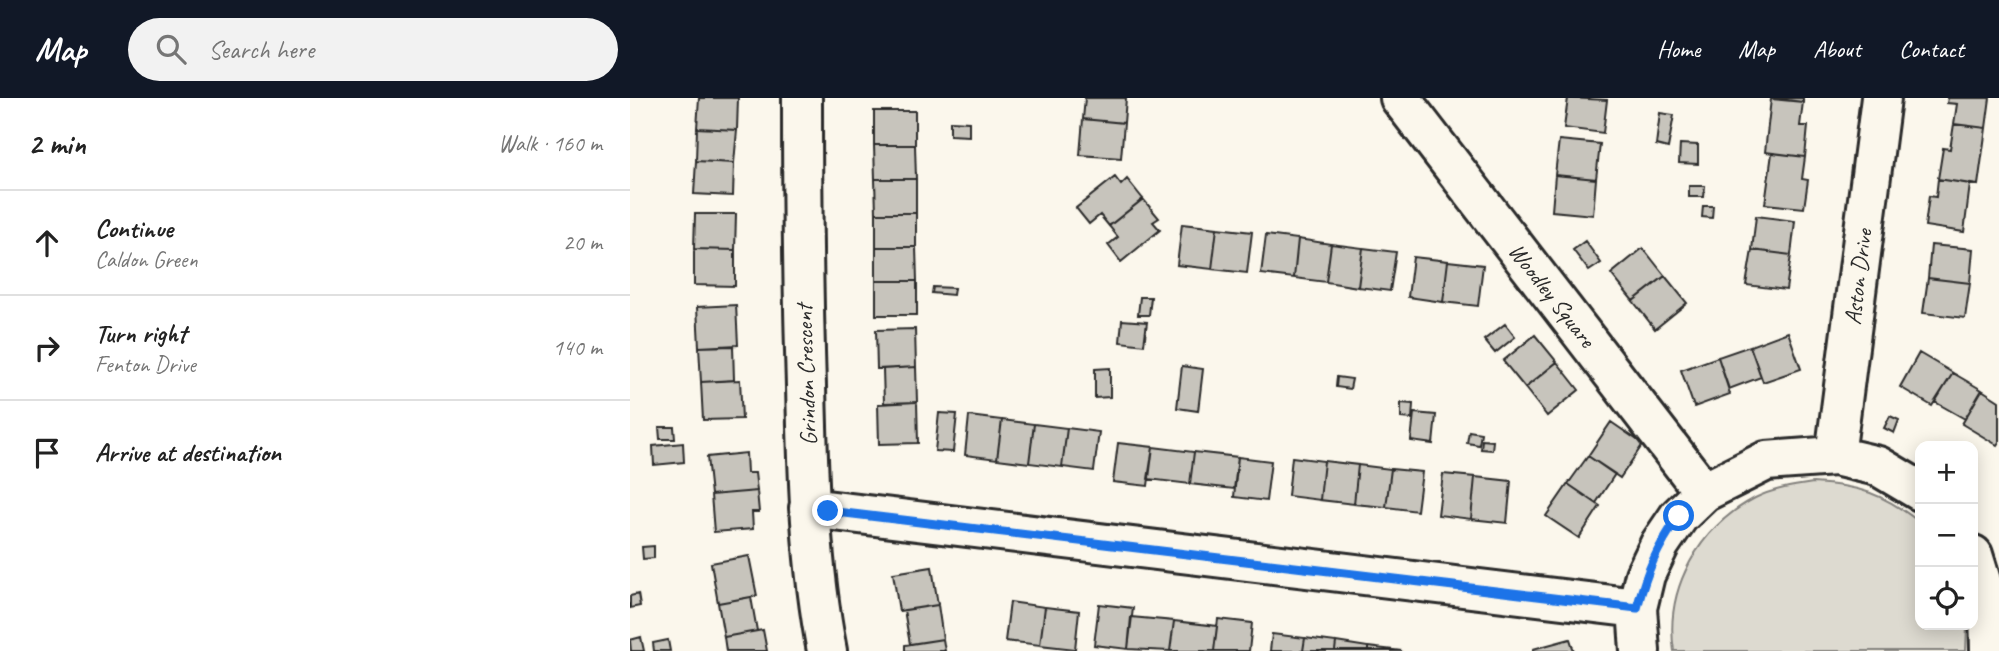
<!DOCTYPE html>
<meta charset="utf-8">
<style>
:root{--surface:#fff;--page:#f2f2f2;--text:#222;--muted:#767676;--line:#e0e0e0;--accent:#111827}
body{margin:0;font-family:Caveat,sans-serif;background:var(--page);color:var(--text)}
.controls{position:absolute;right:21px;bottom:21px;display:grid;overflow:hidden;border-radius:14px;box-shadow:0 4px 18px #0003}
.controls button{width:63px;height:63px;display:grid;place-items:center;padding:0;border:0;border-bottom:2px solid var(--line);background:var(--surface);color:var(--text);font:35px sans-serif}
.stop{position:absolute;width:21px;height:21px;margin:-16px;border:5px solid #1a73e8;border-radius:50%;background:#fff}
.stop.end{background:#1a73e8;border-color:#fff;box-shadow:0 2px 7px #0008}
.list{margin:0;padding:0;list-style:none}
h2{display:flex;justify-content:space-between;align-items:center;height:91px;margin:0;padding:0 28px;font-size:30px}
h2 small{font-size:23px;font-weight:400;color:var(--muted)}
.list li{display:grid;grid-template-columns:46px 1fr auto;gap:21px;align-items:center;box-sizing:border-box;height:105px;padding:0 28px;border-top:2px solid var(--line)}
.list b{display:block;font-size:26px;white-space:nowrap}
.list p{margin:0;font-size:23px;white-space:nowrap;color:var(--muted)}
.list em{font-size:23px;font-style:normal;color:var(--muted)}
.icon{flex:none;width:38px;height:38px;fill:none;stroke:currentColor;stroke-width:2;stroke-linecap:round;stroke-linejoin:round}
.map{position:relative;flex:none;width:1369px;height:553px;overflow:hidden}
header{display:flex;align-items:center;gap:42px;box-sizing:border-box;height:98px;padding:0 35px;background:var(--accent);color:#fff}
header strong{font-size:33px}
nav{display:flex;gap:38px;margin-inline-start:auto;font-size:24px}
.search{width:490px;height:63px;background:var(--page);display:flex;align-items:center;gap:18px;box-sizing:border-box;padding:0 24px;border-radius:38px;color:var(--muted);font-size:26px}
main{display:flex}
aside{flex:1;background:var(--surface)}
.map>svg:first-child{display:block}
.green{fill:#dddad0;stroke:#84827e;stroke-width:2}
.building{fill:#c7c4bc;stroke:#2b2b2b;stroke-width:2}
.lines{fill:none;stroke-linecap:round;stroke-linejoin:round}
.street-casing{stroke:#2b2b2b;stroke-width:44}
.street{stroke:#fbf7ec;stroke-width:38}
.route{stroke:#1a73e8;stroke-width:9}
.labels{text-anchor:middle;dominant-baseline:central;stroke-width:5;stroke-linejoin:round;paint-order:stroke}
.street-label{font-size:24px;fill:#2b2b2b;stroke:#fbf7ec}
</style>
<header>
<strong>Map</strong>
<div class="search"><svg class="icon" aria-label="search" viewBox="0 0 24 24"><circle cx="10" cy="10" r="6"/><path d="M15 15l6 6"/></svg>Search here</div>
<nav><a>Home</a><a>Map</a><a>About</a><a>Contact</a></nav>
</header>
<main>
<aside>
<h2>2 min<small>Walk · 160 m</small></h2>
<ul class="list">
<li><svg class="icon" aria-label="ahead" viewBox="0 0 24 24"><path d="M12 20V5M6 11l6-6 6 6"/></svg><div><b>Continue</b><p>Caldon Green</p></div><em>20 m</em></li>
<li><svg class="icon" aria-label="right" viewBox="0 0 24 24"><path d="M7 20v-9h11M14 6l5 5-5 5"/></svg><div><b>Turn right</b><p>Fenton Drive</p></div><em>140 m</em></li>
<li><svg class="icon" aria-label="arrive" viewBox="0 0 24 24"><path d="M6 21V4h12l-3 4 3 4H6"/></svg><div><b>Arrive at destination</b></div></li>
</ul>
</aside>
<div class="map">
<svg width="1369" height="553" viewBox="0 0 1369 553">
<rect width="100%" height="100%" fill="#fbf7ec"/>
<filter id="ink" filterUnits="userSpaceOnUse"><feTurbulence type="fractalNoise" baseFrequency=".0143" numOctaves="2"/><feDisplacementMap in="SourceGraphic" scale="14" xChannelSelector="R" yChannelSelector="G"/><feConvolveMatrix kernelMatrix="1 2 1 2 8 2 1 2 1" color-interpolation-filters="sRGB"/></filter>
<g filter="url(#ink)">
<!-- green -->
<path class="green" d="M1183 385C1228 387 1254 396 1289 424L1290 527H1337L1336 553H1044C1034 490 1070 429 1125 400 1143 391 1163 388 1183 385Z"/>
<!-- building -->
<path class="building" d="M69 0H108L107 32 67 30Z
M455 0H496L494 25 453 21Z
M938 0 977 2 973 35 934 30Z
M1141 0H1173V4Z
M1318 0H1360L1356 30 1324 26 1327 6 1317 5Z
M1141 1 1173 4 1170 28H1178L1175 59 1135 54Z
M244 13H285V47H244Z
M1030 15 1044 17 1038 50 1026 47Z
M453 21 494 25 491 60 450 57Z
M320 23 339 24V38L320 37Z
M1324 26 1356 30 1348 87 1308 81 1313 50 1320 51Z
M67 30 107 32 104 65 66 63Z
M929 42 970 46 966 81 925 77Z
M1050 46 1068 47V66L1049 65Z
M244 47H285L286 81H245Z
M1142 55 1175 59 1172 81 1178 82 1174 110 1135 106Z
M66 63 104 65 103 98 64 96Z
M925 77 966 81 963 117 922 113Z
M485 79 491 87 497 81 513 101 479 128 470 117 459 126 446 110Z
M245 81H286V115H246Z
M1308 81 1340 86 1334 134 1295 128 1299 98 1306 99Z
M1059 88H1075L1074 99H1059Z
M513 101 529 120 523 124 530 132 491 164 478 147 488 139 479 128Z
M1073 108H1083L1082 120 1072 119Z
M246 115H286V149H246Z
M65 116H106L105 152 64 151Z
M1126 118 1165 123 1161 157 1122 152Z
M552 126 587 130 582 171 547 167Z
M587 130 622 134 617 175 582 171Z
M636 137 668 141 664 180 631 176Z
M668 141 701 146 696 184 664 180Z
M955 143 971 165 959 173 943 152Z
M701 146 733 150 728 189 696 184Z
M1301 147 1343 151 1340 185 1298 180Z
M246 149H286L287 183H246Z
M733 150 766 154 760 193 728 189Z
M1013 150 1035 178 1003 203 981 176Z
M64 151 105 152V188L64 187Z
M1122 152 1161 157 1156 192 1116 187Z
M783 159 818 163 813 204 778 199Z
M818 163 853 167 848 208 813 204Z
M1035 178 1057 205 1025 231 1003 203Z
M1298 180 1340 185 1335 220 1293 215Z
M246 183H287V217H246Z
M303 189 324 190 323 197 302 195Z
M510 199H521L519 217H508Z
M106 207 108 247 69 249 67 209Z
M492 222 517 224 514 247 490 244Z
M875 226 885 239 865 255 854 242Z
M285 231 286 269 247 271 246 232Z
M1158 234 1171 271 1133 284 1120 248Z
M905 237 927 264 895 290 873 263Z
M103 248 104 282 71 284 69 249Z
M1120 248 1131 279 1099 291 1088 259Z
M1289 255 1323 275 1302 308 1270 289Z
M1088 259 1100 296 1064 309 1051 272Z
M927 264 949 292 917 318 895 290Z
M552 268 573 271 568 313 547 310Z
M286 269 287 304 254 305 253 271Z
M480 270V299L465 300V271Z
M1323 275 1352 292 1335 321 1305 304Z
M707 279 722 281 720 291 706 289Z
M110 282 112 321 73 322 71 284Z
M1352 292 1369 303V344L1367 347 1332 326Z
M287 304 288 345 249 346 248 306Z
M771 305 783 306 782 321 771 320Z
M309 315 327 316 323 354 305 353Z
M784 315 806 317 803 346 781 343Z
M339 318 372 322 367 361 335 357Z
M1260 318 1269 322 1264 335 1254 330Z
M372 322 404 326 399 365 367 361Z
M981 324 1013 346 990 380 958 358Z
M404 326 437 330 432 369 399 365Z
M29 329H44L45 341H30Z
M437 330 469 334 464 373 432 369Z
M839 333 851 335 849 347 837 345Z
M852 342 863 343 862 352 851 351Z
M53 345 54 364 24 367 23 348Z
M488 345 523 349 518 388 483 384Z
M523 349 564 354 560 386 518 381Z
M564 354 608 359 604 391 560 386Z
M116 355 117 375H125L127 393 81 397 77 359Z
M958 358 985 376 966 405 938 386Z
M608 359 641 363 636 403 604 399Z
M662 359 694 363 690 402 658 398Z
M694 363 728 367 724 406 690 402Z
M728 367 761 371 756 409 724 406Z
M761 371 792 374 787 413 756 409Z
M813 376 845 379 841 421 808 417Z
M845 379 881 383 877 425 841 421Z
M938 386 970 408 949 440 916 418Z
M127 393 129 414H122L123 431 84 434 81 397Z
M24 448V460L13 461 12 449Z
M119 458 127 498 88 505 81 465Z
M302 469 308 507 269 513 263 475Z
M8 496 10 508 0 510V498Z
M121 499 127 533 94 539 88 505Z
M380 504 415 509 410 547 375 543Z
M469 506 503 510 498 551 464 547Z
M308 507 313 541 280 546 274 512Z
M415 509 449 513 445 551 410 547Z
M501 519 544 523 540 553 498 551Z
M588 521 622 525 619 553H584Z
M544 523 587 528 584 553H540Z
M133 532 137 553H96L94 539Z
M642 536 675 540 673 553H640Z
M11 539 14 553H1L0 542Z
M675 540 706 544 705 553H673Z
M313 541 315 553H275V547Z
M940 541 944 553H903V551Z
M38 542 40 553H24L23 545Z
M706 544 738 549V553H705Z
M738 549 772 553H738Z"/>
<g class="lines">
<defs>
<path id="street" d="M172 0C172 96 173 192 176 288 178 377 180 465 197 553
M770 0 1074 394
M1205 358 1251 0
M179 410 1007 510
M1343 457 1359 509 1360 553
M1010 553 1007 510 1015 477 1030 446 1049 418 1074 394 1136 363 1205 358 1248 368 1290 393"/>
</defs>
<!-- street casing -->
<use href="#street" class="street-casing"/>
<!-- street -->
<use href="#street" class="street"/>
</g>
</g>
<g class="lines" filter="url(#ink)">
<!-- route -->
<path class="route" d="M198 413 1007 510C1017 472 1027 450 1049 418"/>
</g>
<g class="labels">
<!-- street labels -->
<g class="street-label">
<text transform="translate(1228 179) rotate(-83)">Aston Drive</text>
<text transform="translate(922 197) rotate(52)">Woodley Square</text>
<text transform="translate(176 277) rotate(-92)">Grindon Crescent</text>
</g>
</g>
</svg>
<div class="controls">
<button>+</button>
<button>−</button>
<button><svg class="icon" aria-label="locate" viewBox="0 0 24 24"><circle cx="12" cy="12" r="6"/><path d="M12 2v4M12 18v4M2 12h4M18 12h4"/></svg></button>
</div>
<div class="stop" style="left:1049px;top:418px"></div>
<div class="stop end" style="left:198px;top:413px"></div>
</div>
</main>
